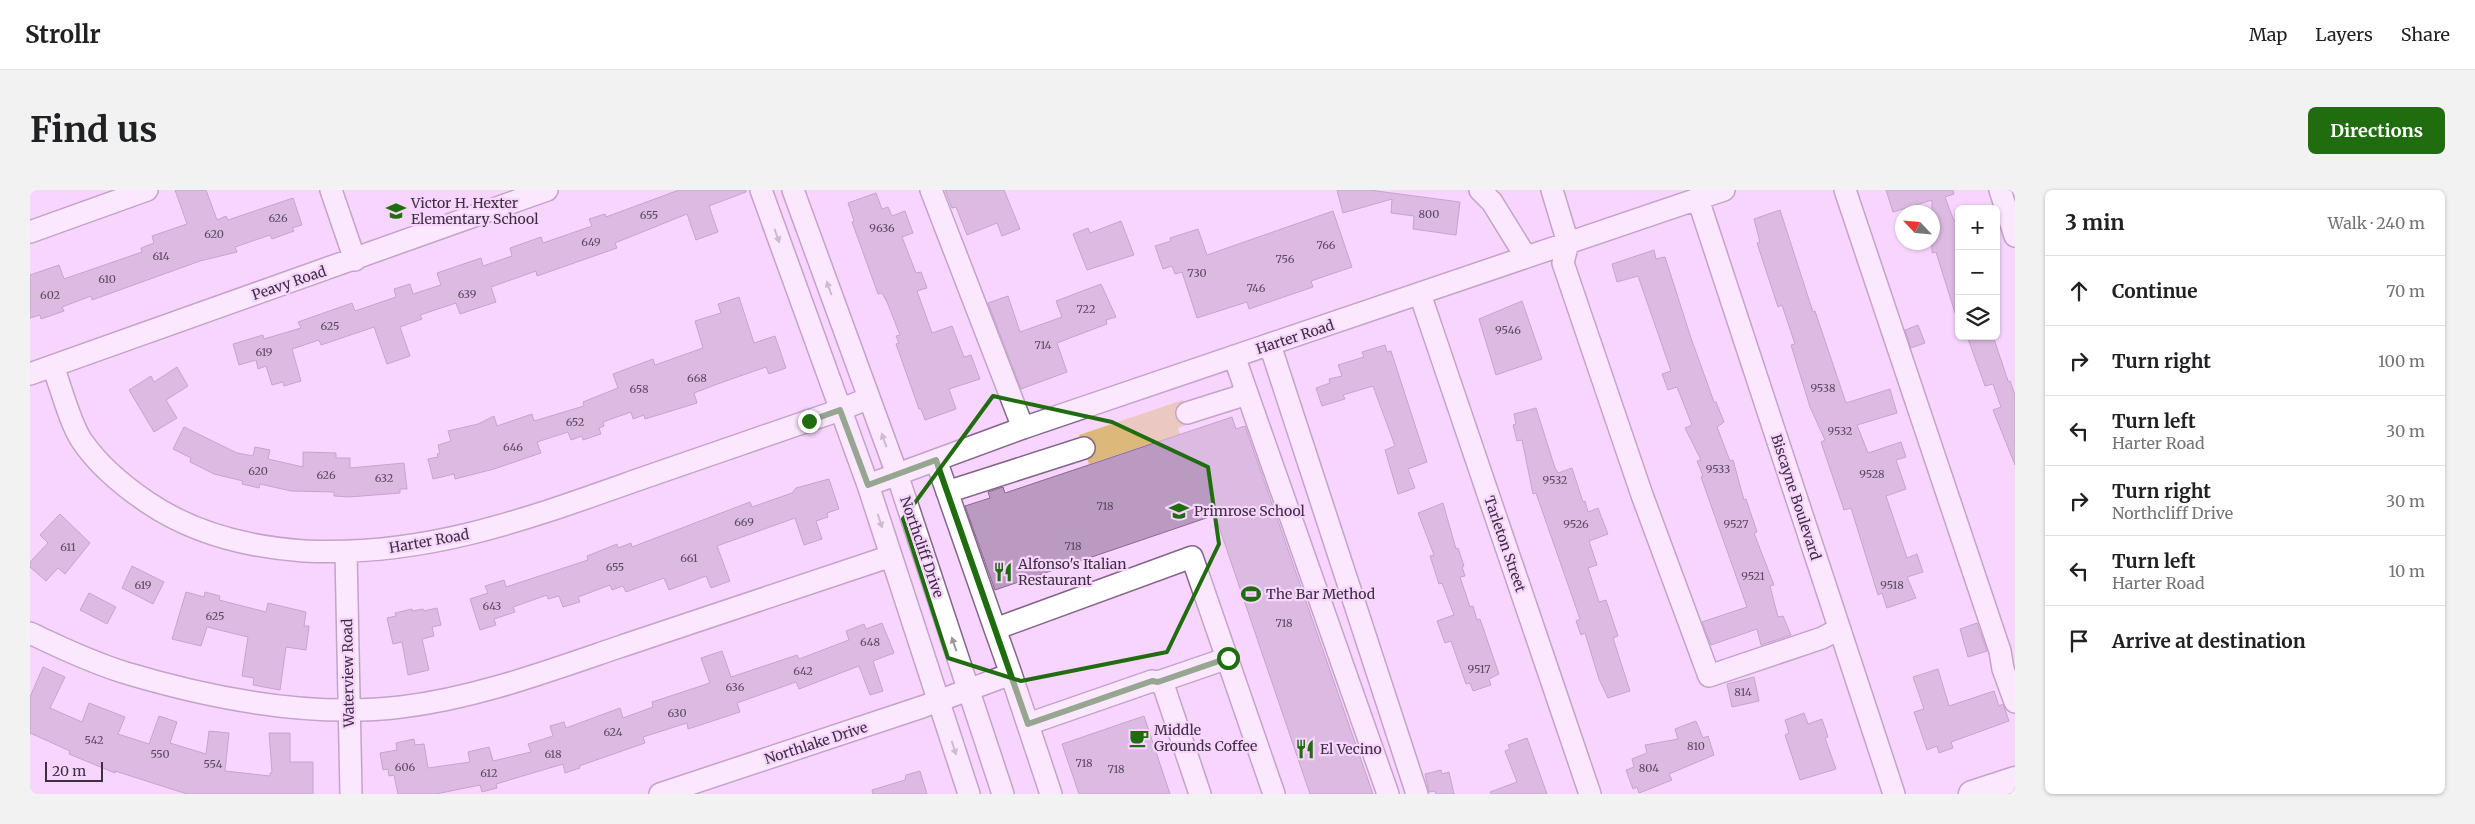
<!DOCTYPE html>
<meta charset="utf-8">
<style>
:root{--surface:#fff;--page:#f2f2f2;--text:#202124;--muted:#757577;--line:#e0e0e0;--accent:#206d0f}
body{margin:0;font-family:Merriweather,serif;background:var(--page);color:var(--text)}
.controls{position:absolute;right:15px;top:15px;display:grid;overflow:hidden;border-radius:8px;box-shadow:0 1px 4px #0004}
.controls button{width:45px;height:45px;display:grid;place-items:center;padding:0;border:0;border-bottom:1px solid var(--line);background:var(--surface);color:var(--text);font:25px sans-serif}
.compass{position:absolute;left:1865px;top:15px;width:45px;height:45px;border-radius:50%;background:var(--surface);box-shadow:0 1px 4px #0004;rotate:296deg}
.scale{position:absolute;left:15px;bottom:12px;width:58px;box-sizing:border-box;padding-left:5px;border:2px solid #3c2f3f;border-top:0;font-size:14px;line-height:18px;white-space:nowrap;color:#3c2f3f;-webkit-text-stroke:4px #f7d5fe;paint-order:stroke}
.stop{position:absolute;width:15px;height:15px;margin:-11px;border:4px solid #206d0f;border-radius:50%;background:#fff}
.stop.end{background:#206d0f;border-color:#fff;box-shadow:0 1px 5px #0008}
.list{margin:0;padding:0;list-style:none}
h2{display:flex;justify-content:space-between;align-items:center;height:65px;margin:0;padding:0 20px;font-size:21px}
h2 small{font-size:16px;font-weight:400;color:var(--muted)}
.list li{display:grid;grid-template-columns:32px 1fr auto;gap:15px;align-items:center;box-sizing:border-box;height:70px;padding:0 20px;border-top:1px solid var(--line)}
.list b{display:block;font-size:19px;white-space:nowrap}
.list p{margin:0;font-size:16px;white-space:nowrap;color:var(--muted)}
.list em{font-size:16px;font-style:normal;color:var(--muted)}
.icon{flex:none;width:28px;height:28px;fill:none;stroke:currentColor;stroke-width:2;stroke-linecap:round;stroke-linejoin:round}
.map{position:relative;flex:none;width:1985px;height:604px;overflow:hidden;border-radius:8px}
header{display:flex;align-items:center;gap:30px;box-sizing:border-box;height:70px;padding:0 25px;background:var(--surface);border-bottom:1px solid var(--line)}
header strong{font-size:24px}
nav{display:flex;gap:28px;margin-inline-start:auto;font-size:18px}
.intro{display:flex;align-items:center;justify-content:space-between;box-sizing:border-box;height:120px;padding:0 30px}
h1{margin:0;font-size:35px}
.button{padding:12px 22px;border-radius:8px;background:var(--accent);color:#fff;font-size:18px;font-weight:700}
main{display:flex;gap:30px;padding:0 30px}
aside{flex:1;background:var(--surface);border-radius:8px;box-shadow:0 1px 4px #0004}
.map>svg:first-child{display:block}
.green{fill:#dcb97b}
.building{fill:#bb9ac1;stroke:#88698e}
.lines{fill:none;stroke-linecap:round;stroke-linejoin:round}
.minor-casing{stroke:#84668a;stroke-width:24}
.major-casing{stroke:#84668a;stroke-width:29}
.minor{stroke:#fff;stroke-width:21}
.major{stroke:#fff;stroke-width:26}
.oneway{fill:#9e979f}
.route{stroke:#206d0f;stroke-width:6}
.marked{fill:none;stroke:#206d0f;stroke-width:4;stroke-linejoin:round}
.labels{text-anchor:middle;dominant-baseline:central;stroke-width:4.5;stroke-linejoin:round;paint-order:stroke}
.number-label{font-size:11px;fill:#5c4a60}
.poi-label{font-size:14px;fill:#3c2f3f;stroke:#f7d5fe;text-anchor:start}
.street-label{font-size:14px;fill:#3c2f3f;stroke:#f7d5fe}
</style>
<header>
<strong>Strollr</strong>
<nav><a>Map</a><a>Layers</a><a>Share</a></nav>
</header>
<div class="intro"><h1>Find us</h1><a class="button">Directions</a></div>
<main>
<div class="map">
<svg width="1985" height="604" viewBox="0 0 1985 604">
<rect width="100%" height="100%" fill="#f7d5fe"/>
<!-- green -->
<path class="green" d="M1153 210 1161 233 1148 238 1150 244 1059 274 1049 245Z"/>
<!-- building -->
<path class="building" d="M145 0H176L187 30 196 26 198 30 263 8 272 35 262 38 264 41 242 49 240 45 205 57 207 62 170 71 62 110 61 106 32 117 34 121 11 129 10 125 0 128V85L29 75 34 89 112 62 111 58 124 53 122 46 157 34Z
M649 0H716V2L679 16 688 42 666 50 657 24 585 53 587 58 507 86 506 81 461 97 466 112 430 124 426 113 390 125 392 129 370 137 380 166 357 174 344 137 291 155 289 150 262 159 271 191 254 196 253 192 242 195 236 176 228 179 226 170 209 175 203 154 233 145 234 149 271 138 268 132 322 113 325 121 366 107 364 99 380 94 383 104 411 95 407 83 451 68 453 76 482 66 480 58 511 47 513 53 562 36 559 29 575 24 576 27Z
M915 0H974L990 39 972 46 967 33 937 45 926 17 922 18Z
M1307 0H1339L1430 12 1426 45 1383 39 1384 26 1361 23 1362 9 1313 23Z
M1856 0H1923L1924 4 1915 7 1924 31 1929 29V123H1925L1906 62 1902 63V10L1863 22Z
M846 3 852 19 858 17 862 26 875 21 883 43 872 47 886 83 891 82 897 98 887 101 902 143 922 136 934 167 941 165 950 189 919 199 926 219 895 230 891 219H889L866 154 869 153 866 146 870 145 857 112 852 103 848 104 822 32 824 31 818 13Z
M1750 20 1783 122 1785 121 1816 213 1860 199 1867 223 1827 235 1838 263 1871 252 1876 267 1866 270 1876 299 1856 306 1877 368 1887 364 1893 382 1877 387 1886 408 1857 418 1852 403 1848 405 1821 318 1814 320 1791 252 1795 250 1780 217 1761 155 1765 154 1752 115 1748 117 1727 53 1730 52 1724 29Z
M1303 21 1322 77 1281 91 1283 97 1219 119 1217 112 1167 128 1152 82 1145 84 1142 76 1133 79 1125 56 1141 51 1140 48 1168 39 1177 65Z
M1091 31 1104 65 1057 80 1043 44 1058 38 1060 43Z
M1624 60 1626 69 1635 67 1661 148 1684 212H1686L1694 232 1687 237 1700 271 1703 270 1714 310 1716 309 1727 342 1724 343 1744 395 1740 396 1748 427 1753 426 1761 445 1731 455 1727 439 1681 455 1672 432 1717 417 1671 287 1673 286 1667 271 1671 270 1655 238 1662 235 1647 197 1638 200 1632 184 1641 181 1608 86 1587 92 1582 74Z
M1071 94 1086 127 1076 130 1077 134 1027 153 1037 182 991 199 958 113 978 106 990 142 1032 127 1026 111Z
M709 107 724 153 745 146 756 178 739 184 736 177 693 192 664 203 667 213 615 229 614 225 603 229 601 222 573 232 574 236 569 238 571 244 553 250 552 246 541 250 538 242 507 252 511 263 464 279 425 289 424 284 403 289 398 269 408 267 407 264 410 263 408 255 421 251 418 241 448 234 464 226 467 236 502 224 504 231 554 216 553 212 588 198 583 184 623 169 625 175 673 158 665 131 691 123 688 114Z
M1492 111 1512 169 1466 185 1449 129Z
M1888 135 1895 153 1881 158 1875 140Z
M1937 146H1963L1978 191H1980L1985 205V275L1963 220 1971 217 1963 194 1955 196Z
M1355 155 1357 162 1361 161 1397 272 1378 279 1385 298 1368 304 1355 260 1365 256 1343 196 1313 205 1315 209 1292 216 1286 198 1300 193 1299 189 1312 186 1308 175 1334 167 1332 162Z
M147 177 158 196 136 210 147 228 124 242 99 200 121 186 124 192Z
M1506 218 1525 278 1528 283 1542 278 1553 312 1555 311 1558 322 1568 318 1578 344 1559 351 1567 375 1558 378 1569 412 1576 410 1588 446 1583 448 1600 501 1578 508 1569 489 1555 443 1551 445 1546 431 1550 429 1506 303 1503 304 1492 250 1487 251 1483 235 1486 234 1484 224Z
M1202 227 1206 239 1215 236 1343 604H1280L1185 325 965 400 935 316 960 308 958 302 973 297 975 303Z
M154 237 207 263 223 266 225 257 240 260 238 269 273 277V262L306 263V268H320V278L374 273 377 299H370V303L319 307 304 306V302L261 301 230 294 229 298 212 294 213 291 184 284 160 272 161 268 143 259Z
M799 289 809 319 797 323 798 327 786 331 792 349 774 355 765 328 687 356 700 391 681 398 676 386 639 400 634 388 596 402 593 396 582 400 580 395 548 407 550 412 533 417 529 406 518 409 517 405 483 417 485 422 464 429 466 435 450 440 440 409 458 403 455 396 474 390 476 397 558 370 557 366 587 354 588 358 601 353 602 357 720 312 722 317 762 303 766 298Z
M1413 313 1426 359 1428 358 1434 376 1432 377 1435 386 1430 387 1440 417 1443 416 1447 430 1450 429 1469 484 1459 489 1461 495 1443 501 1440 493 1436 494 1421 451 1415 453 1407 431 1424 425 1412 393 1409 394 1400 366 1404 365 1388 323Z
M30 324 60 353 35 384 28 378 16 391 0 377V372L18 353 10 345Z
M102 376 134 392 123 414 92 398Z
M156 402 174 407 175 402 190 406 189 410 236 422 238 413 276 422 274 436H279L276 460 256 457 250 500 223 495 224 488 212 486 218 447 177 437 171 456 142 449Z
M59 403 86 417 77 434 50 420Z
M407 418 411 435 402 437 404 446 392 449 399 480 378 485 372 452 363 454 357 428 366 426 365 423 382 419V421L393 419 394 421Z
M852 433 864 463 843 471 853 501 840 505 829 476 769 499 766 492 707 513 710 522 658 539 657 533 613 547 615 553 549 576 550 578 535 583 533 574 466 594 467 598 452 602 450 595 406 604H368L364 585 359 586 358 579 353 580 350 563 367 560 366 553 384 549 385 555 394 554 398 578 440 572 438 562 459 557 463 571 501 562 498 554 523 546 520 536 534 532 536 538 590 518 593 528 623 517 622 512 680 493 671 468 692 461 701 487 767 465 769 469 819 450 816 441 834 434 836 439Z
M1947 433 1957 461 1938 467 1930 439Z
M13 477 35 487 20 518 52 532 59 513 95 527 88 544 119 554 129 526 147 532 140 553 176 564 179 541 199 543 195 581 240 586V583L242 582 239 543H260V572H283V604H157L85 581V583L39 564 40 561 0 543V507Z
M1908 479 1919 516 1964 501 1969 516 1973 514 1979 531 1921 552 1923 558 1909 563 1907 556 1897 560 1884 522 1894 519 1883 487Z
M1724 487 1729 511 1702 517 1697 494Z
M1774 523 1778 534 1792 529 1798 547 1795 548 1806 579 1770 590 1755 545 1759 543 1755 530Z
M1114 526 1140 604H1049L1032 554Z
M1666 531 1673 548 1678 546 1684 565 1639 584 1642 590 1609 603 1607 597 1603 599 1596 580 1604 577 1602 569 1617 563 1615 555 1648 549 1645 539Z
M1497 548 1517 604H1461L1460 602 1487 592 1475 561 1480 559 1478 555Z
M1411 580 1412 584 1419 582 1424 604H1406L1405 601 1399 602 1395 584Z
M890 581 897 604H843L842 600 875 590 876 585Z"/>
<g class="lines">
<defs>
<path id="minor" d="M301 0 325 70
M731 0 838 295 939 604
M763 0 867 284 973 604
M901 0 993 238
M1450 0 1462 12 1496 67
M1522 0 1538 53 1533 73 1612 305 1679 486 1792 448 1809 439
M1815 0 1970 461 1973 479 1985 512
M1970 0 1985 46
M1668 9 1864 604
M0 42 117 0
M1390 104 1560 604
M1240 155 1387 604
M1204 166 1358 604
M23 176C30 195 41 236 52 251 69 276 92 295 117 312 164 344 217 357 274 361 396 367 497 329 610 289 677 266 743 243 810 220L839 208
M0 184 517 0
M1157 223 1217 204
M906 270 965 439
M838 295 993 238 1694 0
M917 302 1054 258
M316 363 321 604
M0 443C31 458 63 473 96 483 183 509 280 528 371 517 447 508 521 480 592 456 682 426 772 396 861 366
M981 484 1021 604
M1128 492 1198 468
M998 534 1122 491 1128 492 1134 497 1170 604
M630 604 892 517 981 484 965 439 1162 367 1244 604"/>
<path id="major" d="M1942 604 1985 590"/>
</defs>
<!-- minor casing -->
<use href="#minor" class="minor-casing"/>
<!-- major casing -->
<use href="#major" class="major-casing"/>
<!-- minor -->
<use href="#minor" class="minor"/>
<!-- major -->
<use href="#major" class="major"/>
</g>
<!-- one-way arrows -->
<defs><path id="oneway-solid" d="M-6-.8H1V-3.2L6.5 0L1 3.2V.8H-6Z" transform="scale(1.25)"/></defs>
<g class="oneway">
<use href="#oneway-solid" transform="translate(747 46) rotate(70)"/>
<use href="#oneway-solid" transform="translate(799 98) rotate(-110)"/>
<use href="#oneway-solid" transform="translate(854 250) rotate(-110)"/>
<use href="#oneway-solid" transform="translate(850 331) rotate(72)"/>
<use href="#oneway-solid" transform="translate(924 454) rotate(-109)"/>
<use href="#oneway-solid" transform="translate(924 558) rotate(72)"/>
</g>
<g class="lines">
<!-- route -->
<path class="route" d="M779 231 810 220 838 295 906 270 998 534 1122 491 1128 492 1198 468"/>
</g>
<!-- marked area -->
<path d="M0 0H1985V604H0ZM963 206 1082 232 1178 277 1189 354 1137 462 991 491 918 468 873 329Z" fill="#f7d5fe" fill-opacity=".55" fill-rule="evenodd"/>
<path class="marked" d="M963 206 1082 232 1178 277 1189 354 1137 462 991 491 918 468 873 329Z"/>
<!-- icons -->
<defs>
<symbol id="school-bare" viewBox="-9 -9 18 18"><path d="M0-5L7-2L0 1L-7-2ZM-4 1L0 2.5L4 1V4Q0 6-4 4Z" fill="#206d0f" stroke="#f7d5fe" stroke-width="2.5" paint-order="stroke"/></symbol>
<symbol id="restaurant-bare" viewBox="-9 -9 18 18"><path d="M-5-6h1v4h1v-4h1v4h1v-4h1v5L-1.5 .5V6h-2V.5L-5-1ZM5-6V6H3V1.5H1.5Q1.5-4 5-6Z" fill="#206d0f" stroke="#f7d5fe" stroke-width="2.5" paint-order="stroke"/></symbol>
<symbol id="stadium-bare" viewBox="-9 -9 18 18"><path d="M0-5a6.5 5 0 1 0 0 10a6.5 5 0 1 0 0-10ZM-3.5-1.8h7v3.6h-7Z" fill="#206d0f" stroke="#f7d5fe" stroke-width="2.5" paint-order="stroke"/></symbol>
<symbol id="cafe-bare" viewBox="-9 -9 18 18"><path d="M-5.5-4.5H6V0H3Q3 3.5 0 3.5H-2.5Q-5.5 3.5-5.5 0ZM3-3.2v2h1.7v-2ZM-6 4.5H4V6H-6Z" fill="#206d0f" stroke="#f7d5fe" stroke-width="2.5" paint-order="stroke"/></symbol>
</defs>
<g fill-rule="evenodd">
<use href="#school-bare" x="352" y="7" width="28" height="28"/>
<use href="#school-bare" x="1135" y="307" width="28" height="28"/>
<use href="#restaurant-bare" x="959" y="368" width="28" height="28"/>
<use href="#stadium-bare" x="1207" y="390" width="28" height="28"/>
<use href="#cafe-bare" x="1095" y="534" width="28" height="28"/>
<use href="#restaurant-bare" x="1261" y="545" width="28" height="28"/>
</g>
<g class="labels">
<!-- number labels -->
<g class="number-label">
<text x="1399" y="24">800</text>
<text x="619" y="25">655</text>
<text x="248" y="28">626</text>
<text x="852" y="38">9636</text>
<text x="184" y="44">620</text>
<text x="561" y="52">649</text>
<text x="1296" y="55">766</text>
<text x="131" y="66">614</text>
<text x="1255" y="69">756</text>
<text x="1167" y="83">730</text>
<text x="77" y="89">610</text>
<text x="1226" y="98">746</text>
<text x="437" y="104">639</text>
<text x="20" y="105">602</text>
<text x="1056" y="119">722</text>
<text x="300" y="136">625</text>
<text x="1478" y="140">9546</text>
<text x="1013" y="155">714</text>
<text x="234" y="162">619</text>
<text x="667" y="188">668</text>
<text x="1793" y="198">9538</text>
<text x="609" y="199">658</text>
<text x="545" y="232">652</text>
<text x="1810" y="241">9532</text>
<text x="483" y="257">646</text>
<text x="1688" y="279">9533</text>
<text x="228" y="281">620</text>
<text x="1842" y="284">9528</text>
<text x="296" y="285">626</text>
<text x="354" y="288">632</text>
<text x="1525" y="290">9532</text>
<text x="1075" y="316">718</text>
<text x="714" y="332">669</text>
<text x="1546" y="334">9526</text>
<text x="1706" y="334">9527</text>
<text x="1043" y="356">718</text>
<text x="38" y="357">611</text>
<text x="659" y="368">661</text>
<text x="585" y="377">655</text>
<text x="1723" y="386">9521</text>
<text x="113" y="395">619</text>
<text x="1862" y="395">9518</text>
<text x="462" y="416">643</text>
<text x="185" y="426">625</text>
<text x="1254" y="433">718</text>
<text x="840" y="452">648</text>
<text x="1449" y="479">9517</text>
<text x="773" y="481">642</text>
<text x="705" y="497">636</text>
<text x="1713" y="502">814</text>
<text x="647" y="523">630</text>
<text x="583" y="542">624</text>
<text x="64" y="550">542</text>
<text x="1666" y="556">810</text>
<text x="130" y="564">550</text>
<text x="523" y="564">618</text>
<text x="1054" y="573">718</text>
<text x="183" y="574">554</text>
<text x="375" y="577">606</text>
<text x="1619" y="578">804</text>
<text x="1086" y="579">718</text>
<text x="459" y="583">612</text>
</g>
<!-- poi labels -->
<g class="poi-label">
<text x="381" y="13">Victor H. Hexter<tspan x="381" dy="16">Elementary School</tspan></text>
<text x="1164" y="321">Primrose School</text>
<text x="988" y="374">Alfonso's Italian<tspan x="988" dy="16">Restaurant</tspan></text>
<text x="1236" y="404">The Bar Method</text>
<text x="1124" y="540">Middle<tspan x="1124" dy="16">Grounds Coffee</tspan></text>
<text x="1290" y="559">El Vecino</text>
</g>
<!-- street labels -->
<g class="street-label">
<text transform="translate(259 93) rotate(-19)">Peavy Road</text>
<text transform="translate(1265 147) rotate(-18)">Harter Road</text>
<text transform="translate(1766 307) rotate(72)">Biscayne Boulevard</text>
<text transform="translate(399 351) rotate(-10)">Harter Road</text>
<text transform="translate(1475 354) rotate(71)">Tarleton Street</text>
<text transform="translate(892 357) rotate(71)">Northcliff Drive</text>
<text transform="translate(318 483) rotate(-91)">Waterview Road</text>
<text transform="translate(786 553) rotate(-18)">Northlake Drive</text>
</g>
</g>
</svg>
<div class="controls">
<button>+</button>
<button>−</button>
<button><svg class="icon" aria-label="layers" viewBox="0 0 24 24"><path d="M12 4l9 5-9 5-9-5zM3 14l9 5 9-5"/></svg></button>
</div>
<svg class="compass" viewBox="-18 -18 36 36"><path d="M0-13l5 13h-10z" fill="#e53935"/><path d="M0 13l5-13h-10z" fill="#757577"/></svg>
<div class="scale">20 m</div>
<div class="stop" style="left:1198px;top:468px"></div>
<div class="stop end" style="left:779px;top:231px"></div>
</div>
<aside>
<h2>3 min<small>Walk · 240 m</small></h2>
<ul class="list">
<li><svg class="icon" aria-label="ahead" viewBox="0 0 24 24"><path d="M12 20V5M6 11l6-6 6 6"/></svg><div><b>Continue</b></div><em>70 m</em></li>
<li><svg class="icon" aria-label="right" viewBox="0 0 24 24"><path d="M7 20v-9h11M14 6l5 5-5 5"/></svg><div><b>Turn right</b></div><em>100 m</em></li>
<li><svg class="icon" aria-label="left" viewBox="0 0 24 24"><path d="M17 20v-9H6M10 6l-5 5 5 5"/></svg><div><b>Turn left</b><p>Harter Road</p></div><em>30 m</em></li>
<li><svg class="icon" aria-label="right" viewBox="0 0 24 24"><path d="M7 20v-9h11M14 6l5 5-5 5"/></svg><div><b>Turn right</b><p>Northcliff Drive</p></div><em>30 m</em></li>
<li><svg class="icon" aria-label="left" viewBox="0 0 24 24"><path d="M17 20v-9H6M10 6l-5 5 5 5"/></svg><div><b>Turn left</b><p>Harter Road</p></div><em>10 m</em></li>
<li><svg class="icon" aria-label="arrive" viewBox="0 0 24 24"><path d="M6 21V4h12l-3 4 3 4H6"/></svg><div><b>Arrive at destination</b></div></li>
</ul>
</aside>
</main>
